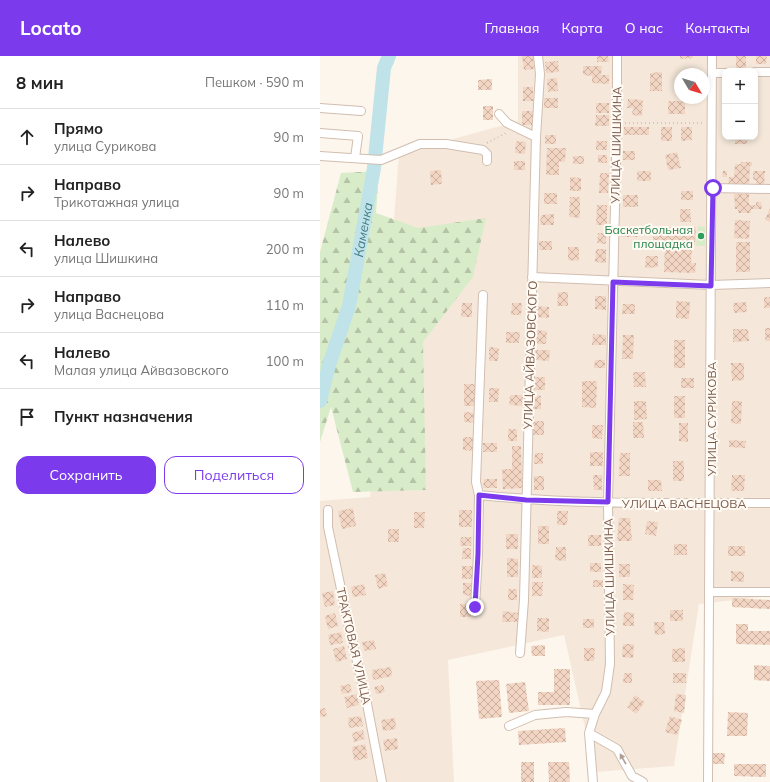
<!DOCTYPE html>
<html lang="ru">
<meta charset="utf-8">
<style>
:root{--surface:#fff;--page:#f2f2f2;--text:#222;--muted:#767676;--line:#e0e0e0;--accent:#7c3aed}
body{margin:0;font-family:Mulish,sans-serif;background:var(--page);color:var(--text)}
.controls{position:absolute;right:12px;top:12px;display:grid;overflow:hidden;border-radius:8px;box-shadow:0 2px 6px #0003}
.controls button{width:36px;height:36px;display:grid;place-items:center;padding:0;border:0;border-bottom:1px solid var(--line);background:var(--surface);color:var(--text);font:20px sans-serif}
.compass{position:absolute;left:354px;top:12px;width:36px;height:36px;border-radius:50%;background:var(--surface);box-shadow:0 2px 6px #0003;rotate:128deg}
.stop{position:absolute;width:12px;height:12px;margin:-9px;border:3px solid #7c3aed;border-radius:50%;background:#fff}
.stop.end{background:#7c3aed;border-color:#fff;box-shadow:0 1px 4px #0008}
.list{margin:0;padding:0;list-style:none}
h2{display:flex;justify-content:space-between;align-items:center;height:52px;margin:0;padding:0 16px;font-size:17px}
h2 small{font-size:13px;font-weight:400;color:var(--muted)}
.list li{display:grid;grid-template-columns:26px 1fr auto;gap:12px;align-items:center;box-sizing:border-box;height:56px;padding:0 16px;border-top:1px solid var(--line)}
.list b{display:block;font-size:15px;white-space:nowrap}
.list p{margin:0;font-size:13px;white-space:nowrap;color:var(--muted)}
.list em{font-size:13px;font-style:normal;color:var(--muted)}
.actions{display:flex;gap:8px;padding:12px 16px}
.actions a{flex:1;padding:9px 0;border:1px solid var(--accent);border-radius:12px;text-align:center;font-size:14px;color:var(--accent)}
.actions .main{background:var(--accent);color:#fff}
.icon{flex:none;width:22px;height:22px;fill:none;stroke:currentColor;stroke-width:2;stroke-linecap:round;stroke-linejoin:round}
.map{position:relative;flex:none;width:450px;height:726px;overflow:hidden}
header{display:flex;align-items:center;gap:24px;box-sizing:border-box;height:56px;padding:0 20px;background:var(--accent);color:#fff}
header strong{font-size:19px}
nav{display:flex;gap:22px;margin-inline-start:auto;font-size:14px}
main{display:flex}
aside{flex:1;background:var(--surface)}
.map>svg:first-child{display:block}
.residential{fill:#f5e8da;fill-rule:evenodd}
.forest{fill:url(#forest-firs)}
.green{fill:#d8ecc9}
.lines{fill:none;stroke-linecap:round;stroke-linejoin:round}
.river{stroke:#bfe3e8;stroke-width:14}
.building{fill:url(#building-cross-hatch)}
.minor-casing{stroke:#d1beb0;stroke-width:10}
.path{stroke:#d9b8a5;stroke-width:1.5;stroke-dasharray:1 3;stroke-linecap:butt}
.minor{stroke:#fff;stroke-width:8}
.oneway{fill:#af9d94}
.route{stroke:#7c3aed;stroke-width:5}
.leisure-dot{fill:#2e9e5b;stroke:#fffaf3;stroke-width:1.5}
.labels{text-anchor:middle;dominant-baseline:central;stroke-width:4;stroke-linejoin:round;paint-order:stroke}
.street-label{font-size:12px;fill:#7a5c4d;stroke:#fffaf3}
.leisure-label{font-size:12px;fill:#27864d;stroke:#fffaf3;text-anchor:end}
.water-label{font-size:13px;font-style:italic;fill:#437c86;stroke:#fffaf3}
</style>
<header>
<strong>Locato</strong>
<nav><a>Главная</a><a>Карта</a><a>О нас</a><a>Контакты</a></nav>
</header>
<main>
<aside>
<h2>8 мин<small>Пешком · 590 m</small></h2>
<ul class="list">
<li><svg class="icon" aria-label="ahead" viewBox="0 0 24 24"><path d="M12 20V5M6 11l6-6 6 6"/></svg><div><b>Прямо</b><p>улица Сурикова</p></div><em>90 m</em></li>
<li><svg class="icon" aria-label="right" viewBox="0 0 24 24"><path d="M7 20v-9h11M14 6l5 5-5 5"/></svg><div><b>Направо</b><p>Трикотажная улица</p></div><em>90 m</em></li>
<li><svg class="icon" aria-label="left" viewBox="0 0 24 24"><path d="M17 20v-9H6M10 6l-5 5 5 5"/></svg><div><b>Налево</b><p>улица Шишкина</p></div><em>200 m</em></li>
<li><svg class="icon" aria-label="right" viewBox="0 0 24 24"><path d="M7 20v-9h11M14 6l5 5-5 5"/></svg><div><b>Направо</b><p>улица Васнецова</p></div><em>110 m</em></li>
<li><svg class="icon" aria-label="left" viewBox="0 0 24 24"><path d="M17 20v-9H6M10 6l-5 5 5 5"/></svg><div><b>Налево</b><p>Малая улица Айвазовского</p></div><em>100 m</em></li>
<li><svg class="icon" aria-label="arrive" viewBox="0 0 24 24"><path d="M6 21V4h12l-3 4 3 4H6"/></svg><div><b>Пункт назначения</b></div></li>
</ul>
<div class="actions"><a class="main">Сохранить</a><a>Поделиться</a></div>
</aside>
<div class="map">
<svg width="450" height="726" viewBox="0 0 450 726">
<defs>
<pattern id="forest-firs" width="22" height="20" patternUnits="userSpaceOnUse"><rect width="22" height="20" fill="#d8ecc9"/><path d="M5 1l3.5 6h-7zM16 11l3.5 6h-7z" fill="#b4c2a5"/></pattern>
<pattern id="building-cross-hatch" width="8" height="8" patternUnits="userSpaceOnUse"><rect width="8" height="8" fill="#f3d5c3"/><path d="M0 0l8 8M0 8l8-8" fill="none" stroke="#cab0a1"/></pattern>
</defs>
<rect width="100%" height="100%" fill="#fdf6ec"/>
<!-- residential -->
<path class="residential" d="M198 0H450V540L379 548 354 710 275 716 244 579 128 604 134 726H0V445L50 441 59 361 79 98 198 65ZM405 15H435V81H405ZM360 18H384V42H360Z"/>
<!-- forest -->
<path class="forest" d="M59 115 56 157 98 172 166 162 153 221 103 286 106 434 33 436 11 351 0 386V196L21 117Z"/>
<!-- green -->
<path class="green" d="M378 170 385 171V190H376Z"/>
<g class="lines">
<!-- river -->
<path class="river" id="s1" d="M0 345 9 309 29 250 54 112 64 12 69 0"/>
</g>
<!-- building -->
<path class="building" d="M202 0H213L214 13 204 14Z
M277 0H288L289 6H277Z
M360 0H373V2L360 3Z
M416 0H426V12H416Z
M436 0H447L446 8H436Z
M238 5 239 16 226 17 225 6Z
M263 10H282L281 19H289V28L272 27V20L263 19Z
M342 16V35H330V17Z
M237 22 238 35 228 36 227 23Z
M172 23V34H158V24Z
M203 31H213V45H203Z
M224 42H238V52H224Z
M308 43 323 44 322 60 312 59 313 52H307Z
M348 45H365V58H348Z
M276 47H289V57H276Z
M163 50H173V64H163Z
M202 55H213V69H202Z
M276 59H289V70H275Z
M304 71H329V79H304Z
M341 71H352V85H341Z
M361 71H372V84L361 85Z
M225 79H236V88H225Z
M415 81H427V88H415Z
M196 85 206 86 205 98 195 97Z
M276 85H287V94H276Z
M227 92H246L245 106 239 105V119H226Z
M303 95H315V104H303Z
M357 96 361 112 348 114 345 99Z
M278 99H287V107H278Z
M253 100H264V108H253Z
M194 105H205V114H194Z
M421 106H432V110H430L429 130 408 129 409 121H414L415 108H421Z
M121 114 122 128 111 129 110 115Z
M317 115H331V125H317Z
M403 115H407V121H402Z
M433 115H445L444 129 436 128V124H433Z
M280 117H289L288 137H279Z
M250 121 261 122V135H250Z
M361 135H373V144H361Z
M224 137H237V148H224Z
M414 138H429V149H436V146H441L442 153H431V157H418V153H415Z
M303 139H318V151H303Z
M250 141H260V162L249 161Z
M277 149H287V169H276Z
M450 152V166L445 164Z
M360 153H370L371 166H360Z
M234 158V169H220L221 159Z
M415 164 430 165 429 183 414 182Z
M302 170 318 171V181H301Z
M333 171H376L375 189H372L371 207H376L375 217 344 216 345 189H333Z
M278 177H286V188L277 187Z
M219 185H232V194H219Z
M416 186H430V216H416Z
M248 191H259V205L248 204Z
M276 193H286V207L275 206Z
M326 200H338V211L325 212Z
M238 236H248V250H237Z
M275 240H286V254L275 253Z
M444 241H450V252H444Z
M356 245 370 246 369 263 356 262Z
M426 246 427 256 414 257 413 247Z
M142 247H152V261H141Z
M192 247H202L201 259H191Z
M303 248H315V258H302Z
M216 250 229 251V262L215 261Z
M445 272H450V285H445Z
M413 273H428L429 285 413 286Z
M216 274 227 275 226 288H216Z
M186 276H200L199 287H186Z
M273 278 286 279V289H272Z
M303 279H314L313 303H302Z
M354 284H365V312H354Z
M169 291 179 292 178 305H169Z
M216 294H230L229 305 216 304Z
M275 304H285V312H274Z
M411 307H424V324L412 325Z
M313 316H325L326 331H314Z
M214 321H225V334H214Z
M361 322H374V332H361Z
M262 325H277L276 352 262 351Z
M144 328H155V350H144Z
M169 332H179L178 346H169Z
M190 339H203V350L189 349Z
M214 339 221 340V353H213Z
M354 340H365V362H354Z
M314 345H326L327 363 314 364Z
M412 345H422L421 368 411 367Z
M144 356 156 357V367L144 366Z
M213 365H224V379H213Z
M313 366H323L324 382H313Z
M359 367H368V386L359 385Z
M272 369H283L282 383 272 382Z
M188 373H197V385H188Z
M143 381H154L153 395 143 394Z
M409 384 426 385 425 392 409 391Z
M163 387H177V396H163Z
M192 390H201L202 432 183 433 182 413H192Z
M270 396H283V410H270Z
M215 397H223V408H214Z
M300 397H310V420H299Z
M353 405H364V425H353Z
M273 419H282V434H274Z
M412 419H425L424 435H411Z
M214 420H224V434H214Z
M164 423H177V432H163Z
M328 424H341L342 435H328Z
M33 452 36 470 22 473 18 455Z
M139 454H152V471H139Z
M237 455H248L247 469H237Z
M94 456H105L104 472H94Z
M299 462H310L312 485H297Z
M327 465 338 466 336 480 325 478Z
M218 470H229V488H218Z
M68 473H79V486H68Z
M186 478H198V493H186Z
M268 479H281V490H268Z
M141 481H152L151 490H140Z
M354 488H367V499H354Z
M408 490H425V500H408Z
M236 491H246V505L235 504Z
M143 492H151V503H142Z
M187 502 198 503V521H187Z
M270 507H281V516H270Z
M299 508H310V521H299Z
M212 509 222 510V522H212Z
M142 510H153V523H142Z
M411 515 424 516V526L411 525Z
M65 517 68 530 58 533 55 519Z
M273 524H283V531H273Z
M212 526H223L222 540H212Z
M143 527H153L152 540 143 539Z
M44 528 46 539 33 541 31 531Z
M303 528 314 529 313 544H303Z
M188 533H197V544H188Z
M13 535 15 549 5 551 2 537Z
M412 542 450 544V553L412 551Z
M140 548H151V561H140Z
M350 554H363V565H350Z
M183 555 199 557V566H182Z
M304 556 314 557V570H303Z
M15 557 18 570 8 573 5 560Z
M217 562H229V576L217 575Z
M263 563H274V572H263Z
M334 566H344L345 578 335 579Z
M416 568H428V575H450V589L416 588Z
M21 576 23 587 10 589 8 579Z
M54 584 56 593 44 595 42 586Z
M303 588H314L313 602 302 601Z
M225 589V600H212L211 590Z
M24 590 27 603 16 606 13 593Z
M264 592H275L274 605H264Z
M365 592V606H352V593Z
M434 609 450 610V625L434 624Z
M71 611 72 620 53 624 52 614Z
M234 613H250V649H218V636H234Z
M304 617H312V627H303Z
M353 617H366V627H353Z
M179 624 182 661 159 663 156 625Z
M205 626 209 655 189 657 186 628Z
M30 628 32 636 22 638 20 630Z
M63 629 65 636 56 638 54 631Z
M37 638 39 649 27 652 24 641Z
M356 638 366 639 364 657 354 655Z
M315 639 325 646 316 658 307 651Z
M5 652 7 660 0 661V653Z
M408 656 428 657 427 680H407Z
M41 660 43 670 29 672 28 662Z
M350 660 362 664 357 679 345 676Z
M75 662 76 673 63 675 61 664Z
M245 672 246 686 199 689 198 675Z
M43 674 45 683 34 686 32 677Z
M77 682 78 693 65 695 63 684Z
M45 688 48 702 34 705 32 691Z
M393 697H405L404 708H393Z
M201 706H214V726H201Z
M228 706H249L250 726H229Z
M414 708H446V721L414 720Z"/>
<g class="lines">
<defs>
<path id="minor" d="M435 16H450
M392 17H405
M0 52 41 55
M179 58 187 67 216 81
M0 77 38 80 35 102
M0 100 61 104 100 88H126L163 94 167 98V105
M393 132 450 133
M212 221 391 229 450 227
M159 439C256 449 353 447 450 447
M8 454V471L30 576 47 648 62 726
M389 536H450
M155 551 158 498 159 439 156 426 163 239
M200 597 204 544 216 81 220 18 218 0
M189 670 215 659 246 656 275 658
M269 677 297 693 312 720 323 726
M273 726 269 677 275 658 286 636 290 608 288 446 297 66V0
M388 726 392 0"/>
</defs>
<!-- minor casing -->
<use href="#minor" class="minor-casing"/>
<!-- path -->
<path class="path" d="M305 67H385
M167 87 188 76"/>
<!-- minor -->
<use href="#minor" class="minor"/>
</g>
<!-- one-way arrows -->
<defs><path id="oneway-solid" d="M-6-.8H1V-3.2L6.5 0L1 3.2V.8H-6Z"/></defs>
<use class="oneway" href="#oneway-solid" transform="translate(303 703) rotate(-120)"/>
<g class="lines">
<!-- route -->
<path class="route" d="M155 551 158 498 159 439 206 444 288 446 293 226 391 230 393 132"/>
</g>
<!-- markers -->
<circle class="leisure-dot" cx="381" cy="180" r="4"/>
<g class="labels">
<!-- street labels -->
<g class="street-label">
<text transform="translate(296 89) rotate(-89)">УЛИЦА ШИШКИНА</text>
<text transform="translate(210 299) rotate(-88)">УЛИЦА АЙВАЗОВСКОГО</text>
<text transform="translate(391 363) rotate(-90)">УЛИЦА СУРИКОВА</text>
<text x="364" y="447">УЛИЦА ВАСНЕЦОВА</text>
<text transform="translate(289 521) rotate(-91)">УЛИЦА ШИШКИНА</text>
<text transform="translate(34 590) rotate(77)">ТРАКТОВАЯ УЛИЦА</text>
</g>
<!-- leisure labels -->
<g class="leisure-label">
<text x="373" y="173">Баскетбольная<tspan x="373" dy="14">площадка</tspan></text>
</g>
<!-- water labels -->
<g class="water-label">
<text stroke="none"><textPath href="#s1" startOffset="177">Каменка</textPath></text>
</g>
</g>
</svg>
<div class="controls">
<button>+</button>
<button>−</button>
</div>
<svg class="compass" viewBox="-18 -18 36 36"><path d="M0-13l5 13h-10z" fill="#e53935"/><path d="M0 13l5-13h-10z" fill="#767676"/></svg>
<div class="stop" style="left:393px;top:132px"></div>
<div class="stop end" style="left:155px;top:551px"></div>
</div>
</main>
